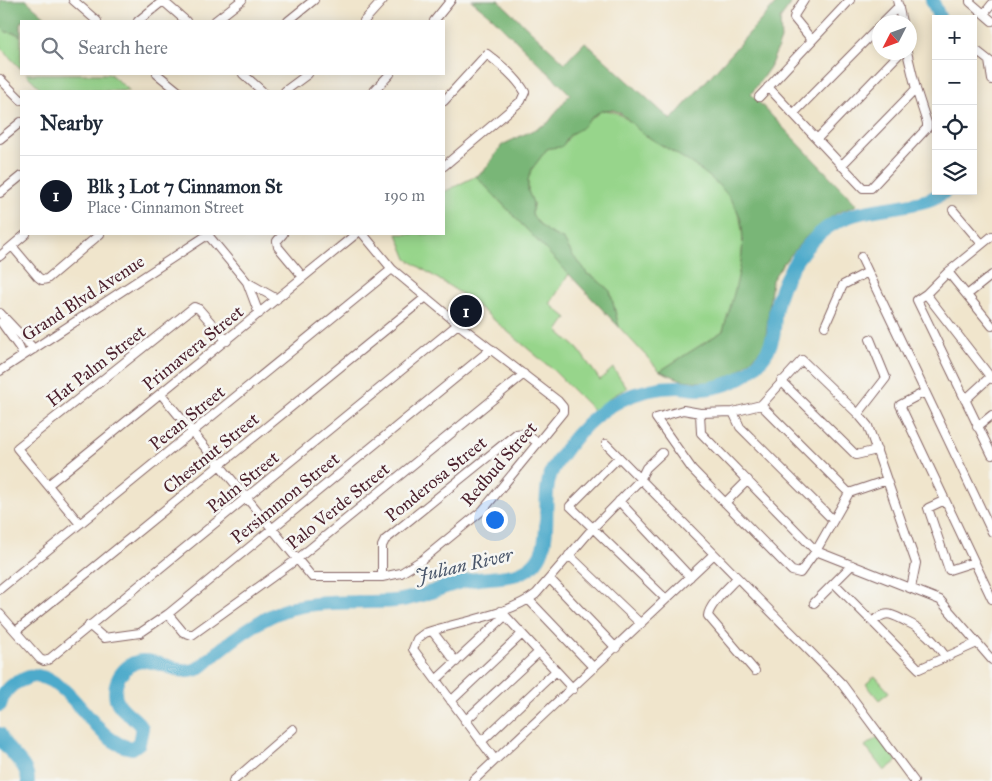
<!DOCTYPE html>
<meta charset="utf-8">
<style>
:root{--surface:#fff;--page:#f2f2f3;--text:#1f2937;--muted:#747a83;--line:#e0e1e3;--accent:#111827}
body{margin:0;font-family:"IM FELL Great Primer",serif;background:var(--page);color:var(--text)}
.controls{position:absolute;right:15px;top:15px;display:grid;overflow:hidden;border-radius:0px;box-shadow:0 2px 12px #0003}
.controls button{width:45px;height:45px;display:grid;place-items:center;padding:0;border:0;border-bottom:1px solid var(--line);background:var(--surface);color:var(--text);font:25px sans-serif}
.compass{position:absolute;left:872px;top:15px;width:45px;height:45px;border-radius:50%;background:var(--surface);box-shadow:0 2px 12px #0003;rotate:228deg}
.you{position:absolute;left:494px;top:519px;width:18px;height:18px;margin:-12px;border:4px solid #fff;border-radius:50%;background:#1a73e8;box-shadow:0 0 0 8px #1a73e833}
.badge{display:grid;place-items:center;width:32px;height:32px;border-radius:50%;background:var(--accent);color:#fff;font-size:16px;font-weight:700}
.pin{position:absolute;translate:-50% -50%;border:2px solid #fff;box-shadow:0 1px 5px #0006}
.list{margin:0;padding:0;list-style:none}
h2{display:flex;justify-content:space-between;align-items:center;height:65px;margin:0;padding:0 20px;font-size:21px}
h2 small{font-size:16px;font-weight:400;color:var(--muted)}
.list li{display:grid;grid-template-columns:32px 1fr auto;gap:15px;align-items:center;box-sizing:border-box;height:80px;padding:0 20px;border-top:1px solid var(--line)}
.list b{display:block;font-size:19px;white-space:nowrap}
.list p{margin:0;font-size:16px;white-space:nowrap;color:var(--muted)}
.list em{font-size:16px;font-style:normal;color:var(--muted)}
.icon{flex:none;width:28px;height:28px;fill:none;stroke:currentColor;stroke-width:2;stroke-linecap:round;stroke-linejoin:round}
.map{position:relative;flex:none;width:992px;height:781px;overflow:hidden}
.search{position:absolute;background:var(--surface);box-shadow:0 2px 12px #0003;left:20px;top:20px;width:425px;height:55px;display:flex;align-items:center;gap:12px;box-sizing:border-box;padding:0 18px;border-radius:0px;color:var(--muted);font-size:19px}
.panel{position:absolute;background:var(--surface);box-shadow:0 2px 12px #0003;left:20px;top:90px;width:425px;height:145px;border-radius:0px}
.map>svg:first-child{display:block}
.green{fill:#97d58b;stroke:#707a5b}
.forest{fill:#79b677;stroke:#626a51}
.lines{fill:none;stroke-linecap:round;stroke-linejoin:round}
.river{stroke:#4daacb;stroke-width:14}
.minor-casing{stroke:#846463;stroke-width:10}
.minor{stroke:#fff;stroke-width:8}
.labels{text-anchor:middle;dominant-baseline:central;stroke-width:5;stroke-linejoin:round;paint-order:stroke}
.street-label{font-size:18px;fill:#4a1f2b;stroke:#f6f6f2}
.water-label{font-size:19px;font-style:italic;fill:#4b576b;stroke:#f6f6f2}
</style>
<div class="map">
<svg width="992" height="781" viewBox="0 0 992 781">
<rect width="100%" height="100%" fill="#f6f6f2"/>
<filter id="ink" filterUnits="userSpaceOnUse"><feTurbulence type="fractalNoise" baseFrequency=".02" numOctaves="2"/><feDisplacementMap in="SourceGraphic" scale="10" xChannelSelector="R" yChannelSelector="G"/><feConvolveMatrix kernelMatrix="1 2 1 2 8 2 1 2 1" color-interpolation-filters="sRGB"/></filter>
<filter id="wash" filterUnits="userSpaceOnUse"><feTurbulence type="fractalNoise" baseFrequency=".0096" numOctaves="4" result="noise"/><feDisplacementMap in="SourceGraphic" scale="20" xChannelSelector="R" yChannelSelector="G"/><feGaussianBlur stdDeviation="1.12" result="paint"/><feColorMatrix in="noise" values="0 0 0 0 0 0 0 0 0 0 0 0 0 0 0 0 0 1.4 0 .05"/><feComposite in="paint" operator="in"/></filter>
<g filter="url(#wash)">
<rect width="100%" height="100%" fill="#f0e5cc"/>
<!-- green -->
<path class="green" d="M0 26 6 32 15 33 21 36V69L0 47Z
M26 74H110L130 91H43Z
M602 110C625 110 635 130 653 140 681 156 727 181 738 213 751 246 733 299 723 331L660 371 619 327 610 291 594 277 587 274 583 267 573 256 564 240 548 232 536 220 532 214 533 203 528 191V180L531 170 547 149 564 144 570 135Z
M476 176 569 274 550 304 567 318 558 331 578 349 600 380 613 368 627 388 613 396 594 411 552 369 468 298 407 259 397 234H444V192Z
M875 676 889 692 879 700 866 684Z
M878 737 897 761 884 771 865 746Z"/>
<!-- forest -->
<path class="forest" d="M0 0H26L50 21H21V36L15 33 6 32 0 26Z
M471 0H498L565 63 585 42 671 120 779 0H786L791 4 780 19 781 40 770 67 751 94 857 205 837 213 806 237 782 265 772 280 765 345 752 359 735 374 711 383 682 380 660 371 723 331C732 300 752 243 738 212 722 176 676 155 645 135 632 127 622 106 604 110 594 113 587 123 580 129 577 131 573 132 570 135 566 138 565 144 561 147L550 148 547 149 531 170 528 180V191L533 203 532 214 536 221 548 232 564 240 573 256 583 267 587 274 594 277 610 291 619 327 476 176 484 171 502 145 548 123 570 94 491 16Z"/>
<g class="lines">
<!-- river -->
<path class="river" d="M932 0 940 19
M0 705C3 693 11 684 22 680 27 678 32 675 37 676 76 682 93 743 132 748L139 743 142 728C136 717 120 711 116 699 114 692 116 682 119 677 142 640 175 680 197 669 205 665 212 656 219 651 238 635 259 620 282 611 314 599 361 604 395 601 418 599 439 588 461 582 479 577 499 579 517 574 562 559 538 506 551 473 556 462 569 444 577 435 602 405 638 387 677 387 684 387 692 389 699 389 711 389 728 385 738 379 754 370 769 355 773 336 775 327 774 317 776 308 781 280 798 254 818 235 851 205 887 212 925 201 933 199 939 195 946 191
M0 734C5 753 28 761 28 781"/>
</g>
</g>
<g filter="url(#ink)">
<g class="lines">
<defs>
<path id="minor" d="M73 0 97 21
M162 0 186 21
M804 0 795 14 794 18 812 40
M897 0 902 22
M970 0V2L992 21
M984 14 992 4
M138 21 164 0
M215 21 242 0
M288 21 314 0
M364 21 383 0
M434 21 451 0
M883 22 899 6
M978 52 992 63
M989 61 992 80
M157 74 178 91
M243 74 262 91
M0 79 21 100
M768 87 863 188H871L927 128V123L916 89 907 52
M285 91 308 74
M374 91 390 74
M759 97 850 0
M444 101 487 54C501 65 516 77 525 92L521 101 444 166
M793 114 880 26
M0 139 21 122
M817 139 901 52
M841 166 916 89
M0 193 21 176
M953 210 982 244
M283 234 277 241 278 247 303 277
M208 235 247 282 259 314
M992 236 948 272 992 326
M12 246 38 277 42 280 47 279 100 234
M0 256 26 234
M861 257 992 532
M247 282 277 299
M926 294 948 272
M967 295 992 275
M0 313 34 349
M1 322 19 347 23 356
M825 326 843 285 868 272
M0 371 209 234
M992 379 926 294 917 300 992 455
M781 381 856 455 877 450
M925 392 900 405 992 599
M161 394 312 577H382L401 573 422 560 483 510 563 412V407L558 401 458 324 392 269 363 234
M965 400 990 377
M761 405 849 493 816 551 800 573 792 571 692 469 656 418 683 410 700 413 733 412 761 405 802 360 858 414 868 426 916 563 911 588
M733 412 740 427 833 520
M700 413 701 433 816 551 940 600 992 660
M858 414 886 378 870 339
M977 427 992 415
M606 444 842 684 914 781
M619 457 570 506 666 599
M48 485 356 234
M849 493 887 480
M945 500 928 508 949 570 974 562
M619 501 690 577
M725 503 748 480
M80 524 17 448 194 307 199 309 227 341
M569 555 641 624
M382 577V546L385 540 516 434C525 432 530 437 538 443
M737 578C729 587 709 604 708 616L755 671
M550 579 616 648
M834 583 919 669 977 643
M0 589 392 269
M529 600 594 668
M814 603 852 565
M501 611 573 689
M0 614 40 659 44 661 48 660 458 324
M168 614 183 632 192 635 296 560 524 374
M873 622C886 610 891 614 905 621 925 630 933 640 946 657
M89 625 104 638 140 633 168 614 491 349
M16 631 426 297
M432 631 456 662
M436 680 505 616
M451 701 522 634
M465 721 539 652
M481 742 556 671
M495 760 413 649 417 639 425 633C458 622 509 615 536 594L592 529 640 480 646 468 662 453
M233 781 293 729
M473 781 714 554"/>
</defs>
<!-- minor casing -->
<use href="#minor" class="minor-casing"/>
<!-- minor -->
<use href="#minor" class="minor"/>
</g>
</g>
<g class="labels">
<!-- street labels -->
<g class="street-label">
<text transform="translate(83 298) rotate(-33)">Grand Blvd Avenue</text>
<text transform="translate(193 348) rotate(-39)">Primavera Street</text>
<text transform="translate(96 366) rotate(-38)">Hat Palm Street</text>
<text transform="translate(187 418) rotate(-39)">Pecan Street</text>
<text transform="translate(211 453) rotate(-39)">Chestnut Street</text>
<text transform="translate(499 464) rotate(-49)">Redbud Street</text>
<text transform="translate(436 479) rotate(-39)">Ponderosa Street</text>
<text transform="translate(243 482) rotate(-39)">Palm Street</text>
<text transform="translate(285 498) rotate(-39)">Persimmon Street</text>
<text transform="translate(338 506) rotate(-39)">Palo Verde Street</text>
</g>
<!-- water labels -->
<g class="water-label">
<text transform="translate(464 565) rotate(-13)">Julian River</text>
</g>
</g>
</svg>
<div class="controls">
<button>+</button>
<button>−</button>
<button><svg class="icon" aria-label="locate" viewBox="0 0 24 24"><circle cx="12" cy="12" r="6"/><path d="M12 2v4M12 18v4M2 12h4M18 12h4"/></svg></button>
<button><svg class="icon" aria-label="layers" viewBox="0 0 24 24"><path d="M12 4l9 5-9 5-9-5zM3 14l9 5 9-5"/></svg></button>
</div>
<svg class="compass" viewBox="-18 -18 36 36"><path d="M0-13l5 13h-10z" fill="#e53935"/><path d="M0 13l5-13h-10z" fill="#747a83"/></svg>
<div class="you"></div>
<div class="pin badge" style="left:466px;top:311px">1</div>
<div class="search"><svg class="icon" aria-label="search" viewBox="0 0 24 24"><circle cx="10" cy="10" r="6"/><path d="M15 15l6 6"/></svg>Search here</div>
<section class="panel">
<h2>Nearby<small></small></h2>
<ul class="list">
<li><span class="badge">1</span><div><b>Blk 3 Lot 7 Cinnamon St</b><p>Place · Cinnamon Street</p></div><em>190 m</em></li>
</ul>
</section>
</div>
